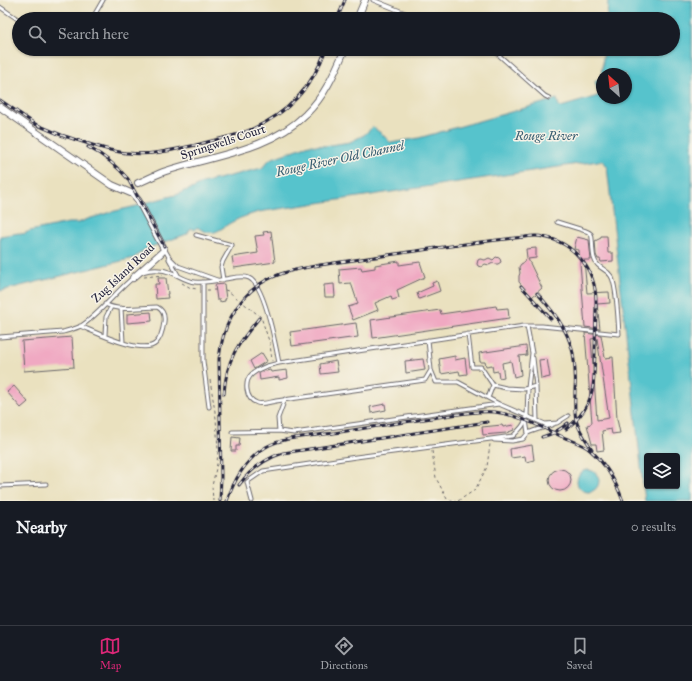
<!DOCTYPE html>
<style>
:root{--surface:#171b24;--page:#20242c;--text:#f1f3f6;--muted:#9ea1a6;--line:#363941;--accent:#db2777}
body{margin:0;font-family:"IM FELL Great Primer",serif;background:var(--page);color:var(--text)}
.controls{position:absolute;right:12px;bottom:12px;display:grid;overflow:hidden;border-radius:4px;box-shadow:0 1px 3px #0004}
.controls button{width:36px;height:36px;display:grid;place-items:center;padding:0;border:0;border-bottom:1px solid var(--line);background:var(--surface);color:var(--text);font:20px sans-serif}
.compass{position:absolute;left:596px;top:68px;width:36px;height:36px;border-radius:50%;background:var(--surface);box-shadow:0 1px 3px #0004;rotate:333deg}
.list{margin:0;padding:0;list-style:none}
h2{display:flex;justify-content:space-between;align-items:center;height:52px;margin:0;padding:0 16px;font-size:17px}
h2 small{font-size:13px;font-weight:400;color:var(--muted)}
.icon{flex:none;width:22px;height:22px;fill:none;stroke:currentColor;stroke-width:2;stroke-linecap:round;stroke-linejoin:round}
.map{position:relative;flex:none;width:692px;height:501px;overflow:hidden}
.search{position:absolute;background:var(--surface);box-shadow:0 1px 3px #0004;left:12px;right:12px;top:12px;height:44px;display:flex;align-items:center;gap:10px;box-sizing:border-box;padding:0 14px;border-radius:22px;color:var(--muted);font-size:15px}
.sheet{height:124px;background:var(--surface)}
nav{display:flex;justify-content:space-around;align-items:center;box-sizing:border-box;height:56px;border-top:1px solid var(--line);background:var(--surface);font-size:11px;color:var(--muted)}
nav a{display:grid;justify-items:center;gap:2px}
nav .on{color:var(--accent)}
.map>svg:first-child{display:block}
.water{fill:#56c3cc;stroke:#3c7284;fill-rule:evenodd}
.building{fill:#f0a9c2;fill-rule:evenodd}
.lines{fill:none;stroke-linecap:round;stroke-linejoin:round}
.lane-casing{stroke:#686569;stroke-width:5}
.street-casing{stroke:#686569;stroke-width:8}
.path{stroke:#686569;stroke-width:1;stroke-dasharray:3 3;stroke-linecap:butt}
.lane{stroke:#fff;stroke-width:3}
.street{stroke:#fff;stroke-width:6}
.rail-casing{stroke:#22223b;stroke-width:3}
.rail{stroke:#f7f3e8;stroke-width:1.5;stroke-dasharray:4.5;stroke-linecap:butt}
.labels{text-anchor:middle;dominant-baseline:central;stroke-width:3;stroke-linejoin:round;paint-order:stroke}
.street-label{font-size:12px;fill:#22223b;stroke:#f7f3e8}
.water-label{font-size:13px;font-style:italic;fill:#345a6e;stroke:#f7f3e8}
</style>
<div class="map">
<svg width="692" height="501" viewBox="0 0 692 501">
<rect width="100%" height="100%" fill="#f7f3e8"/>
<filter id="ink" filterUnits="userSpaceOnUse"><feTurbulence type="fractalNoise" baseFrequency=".025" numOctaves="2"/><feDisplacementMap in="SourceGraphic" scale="8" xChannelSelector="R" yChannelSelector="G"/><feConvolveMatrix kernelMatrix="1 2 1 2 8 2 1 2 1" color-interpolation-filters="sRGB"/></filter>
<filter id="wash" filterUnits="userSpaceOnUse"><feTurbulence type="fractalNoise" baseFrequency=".012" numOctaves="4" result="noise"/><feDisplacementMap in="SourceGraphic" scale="16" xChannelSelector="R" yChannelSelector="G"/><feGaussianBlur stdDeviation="0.9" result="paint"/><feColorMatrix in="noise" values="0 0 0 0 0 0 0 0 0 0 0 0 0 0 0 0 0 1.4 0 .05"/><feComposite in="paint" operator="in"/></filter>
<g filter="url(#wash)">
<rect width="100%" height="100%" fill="#eae1bf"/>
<!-- water -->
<path class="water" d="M608 0H692V501H645L608 175 607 166 603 161H598L258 212C250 215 241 217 234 221 218 229 215 239 197 227L195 230 191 228 187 234 145 249 134 258 0 291V236L19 233 23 234 30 231 68 223H78L88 219 111 212 141 205 145 203 179 194 184 191 194 188 202 183 262 168 270 159 309 145 325 146 350 142 364 135 373 127 383 135 391 143 419 138 557 99 559 106 561 107 598 96 599 94 595 81 601 78 604 49H673V19H607ZM602 74H626V98H602ZM647 456H677V486H647Z
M577 481a11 11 0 1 1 22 0a11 11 0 1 1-22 0Z"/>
<g id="blocks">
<!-- building -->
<path class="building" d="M271 231 275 262 234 268 232 257 258 253 255 236 264 235 263 232Z
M601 236H607L608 253H613V261L601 262 600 259H598L596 255 595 241 601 238Z
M577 237 589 240 591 260H584L587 293 609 292 610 303 597 304 600 329 585 327 579 250 574 249Z
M536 248V258L528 259 542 288 532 297 519 282V276L520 273 519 267 521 264 523 263 527 258 526 249Z
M496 257 499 258 500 259 501 262 498 264H496L493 263 489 265 485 264 481 267 478 266 477 264 478 260 480 259 485 260 489 258 493 260Z
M399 261V265L420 262 425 277 397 290 399 298 392 300 391 296 375 303 378 310 353 320 348 307 358 304 351 283 340 284 339 269 361 267 362 270 375 268V265Z
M158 278H166L168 294H167L168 298 156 299 155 284H159Z
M437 281 440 291 419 299 417 293 433 286 432 283Z
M224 284 226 299H225V301L220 302V300H217L215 285Z
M334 284 335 297H325L324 285Z
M496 306 497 309 508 308 509 318 373 338 371 320 440 310 441 314Z
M151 312 152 321 127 323V314Z
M356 323 358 337 292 346 290 332Z
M585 333 601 335 605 358 613 357 617 419 620 433 612 434 611 429 602 431 604 450 597 451 596 444H592L587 425 591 424V423H592ZM597 338 609 418 597 420 591 339Z
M72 337 74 367 24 371 22 341Z
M526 346 527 355 519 356 521 375 514 377 511 361 502 363 504 377 499 378 498 371 493 372 492 365 486 366 485 362H480L479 353Z
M262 353 267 361 254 369 250 361Z
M455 356V360L465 358 467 374 460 375 459 371 441 374 439 359Z
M423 359 425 370 406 373 405 361Z
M547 359 550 377 541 379 539 360Z
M336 361 338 372 321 374 320 364Z
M270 370 271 372 287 370 288 378 279 380V377L260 380 259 373Z
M14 386 28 402 21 408 7 392Z
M385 404 386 410 371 413 370 407Z
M502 425 503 427 513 425 514 430 506 433 483 435 482 427Z
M232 437 240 438 239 446H236V451H231Z
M532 445 534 460 526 462 525 456 511 458 510 449Z
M549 480a11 11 0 1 1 22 0a11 11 0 1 1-22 0Z"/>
</g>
</g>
<g filter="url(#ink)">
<use href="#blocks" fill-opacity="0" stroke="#686569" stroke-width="1"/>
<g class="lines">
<defs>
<path id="lane" d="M373 0 420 19
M0 7 19 20
M92 19 103 0
M492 49 545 96 549 98
M196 235 232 245 223 261 221 267 223 280
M165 250 169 257 178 266 217 280
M169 259 178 275
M142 272C152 269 162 269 172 273 180 276 186 281 195 282 204 283 215 281 225 279 232 278 243 275 249 278 265 285 276 347 279 363L397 345 524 326H542L619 334C618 321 617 285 611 276 606 268 597 269 594 258 592 252 593 237 591 234 589 232 588 232 586 231L557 222
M203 282V361L209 407
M121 308 123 342
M80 326C95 332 144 356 156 343 161 338 163 329 164 322 165 315 163 310 157 307 141 307 119 312 105 304
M468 334 472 367H481L493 385 488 398
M105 335 106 317 111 307
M0 337 63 332C69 330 75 329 81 326 100 314 116 291 134 277
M533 358 536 386
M279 363C270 365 260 367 252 374 244 381 245 399 257 403 262 405 270 402 276 401L425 380 431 370 428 340
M431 370 436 382H458L499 404 545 424 557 423 568 416
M493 385 506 388 524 389 536 386 537 420
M285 399 278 418 279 431 294 433 499 404
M232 432 279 431
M528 433C536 429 545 428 554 424
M494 440 512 441 523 439 528 433 526 420
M0 486 46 484
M252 501 247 482 263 471 356 457 513 436C519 430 525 425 527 416L528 388 532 353 527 326"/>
<path id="street" d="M357 19 365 0
M0 107 112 185 133 194 138 200 163 247 164 250 161 253 133 278
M138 183C148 179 157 174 166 171 214 155 269 151 306 114 325 96 335 72 345 49"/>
</defs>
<!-- lane casing -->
<use href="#lane" class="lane-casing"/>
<!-- street casing -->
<use href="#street" class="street-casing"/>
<!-- path -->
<path class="path" d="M144 277 163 275
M182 283 191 288 197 289
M207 290H216
M225 290 228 291 261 317 270 344 272 361
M210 380 216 418 218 450 217 464 212 486 213 501
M432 451 436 478 447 499 456 501
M458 501 475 490 487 467 490 444"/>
<!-- lane -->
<use href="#lane" class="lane"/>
<!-- street -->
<use href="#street" class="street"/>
<defs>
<path id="rail" d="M337 19 345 0
M0 100 35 124 66 137
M61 135C77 140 94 146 110 150 116 151 122 153 128 153 153 156 176 149 200 144 217 139 236 136 252 129 289 113 313 86 326 49
M88 147C103 155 117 166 128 179L164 246
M521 286 551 319
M537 293C552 310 568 329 573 353 575 365 576 377 575 389 575 399 574 410 576 420 579 431 586 440 592 449
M224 394C226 359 238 344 259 318
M542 437C553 434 560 430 568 423
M239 485C251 469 264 459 283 453L487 422
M220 501 221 477 219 359C222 329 235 301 260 284 278 272 299 269 320 265 345 261 370 258 395 254 438 248 481 241 525 237 531 236 537 235 543 237 574 242 596 270 596 301 596 318 595 336 595 354 594 370 595 388 588 403 583 414 575 422 566 429
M227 501C234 480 246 459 266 447 282 437 314 436 334 433 378 426 423 419 467 413 476 412 485 411 495 412 519 415 541 427 563 437 572 441 583 444 590 450 605 463 616 482 623 501"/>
</defs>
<!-- rail casing -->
<use href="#rail" class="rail-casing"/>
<!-- rail -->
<use href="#rail" class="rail"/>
</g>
</g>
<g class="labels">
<!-- street labels -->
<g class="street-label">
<text transform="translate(223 142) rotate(-18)">Springwells Court</text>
<text transform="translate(123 273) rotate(-43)">Zug Island Road</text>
</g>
<!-- water labels -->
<g class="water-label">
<text x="546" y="136">Rouge River</text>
<text transform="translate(340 159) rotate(-12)">Rouge River Old Channel</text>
</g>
</g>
</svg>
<div class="controls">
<button><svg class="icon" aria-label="layers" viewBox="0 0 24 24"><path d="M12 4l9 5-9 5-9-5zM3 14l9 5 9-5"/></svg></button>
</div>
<svg class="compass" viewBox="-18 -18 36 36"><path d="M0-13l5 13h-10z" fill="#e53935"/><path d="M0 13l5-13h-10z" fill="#9ea1a6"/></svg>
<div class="search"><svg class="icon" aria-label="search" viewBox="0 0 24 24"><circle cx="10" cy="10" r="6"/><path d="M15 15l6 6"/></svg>Search here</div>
</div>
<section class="sheet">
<h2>Nearby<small>0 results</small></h2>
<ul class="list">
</ul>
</section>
<nav>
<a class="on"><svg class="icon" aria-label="map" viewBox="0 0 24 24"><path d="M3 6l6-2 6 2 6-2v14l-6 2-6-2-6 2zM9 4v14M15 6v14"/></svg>Map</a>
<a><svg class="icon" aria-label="directions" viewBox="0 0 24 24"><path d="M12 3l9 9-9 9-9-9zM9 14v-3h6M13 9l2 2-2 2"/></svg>Directions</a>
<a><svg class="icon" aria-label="saved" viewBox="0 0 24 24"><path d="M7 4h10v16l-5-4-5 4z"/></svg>Saved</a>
</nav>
